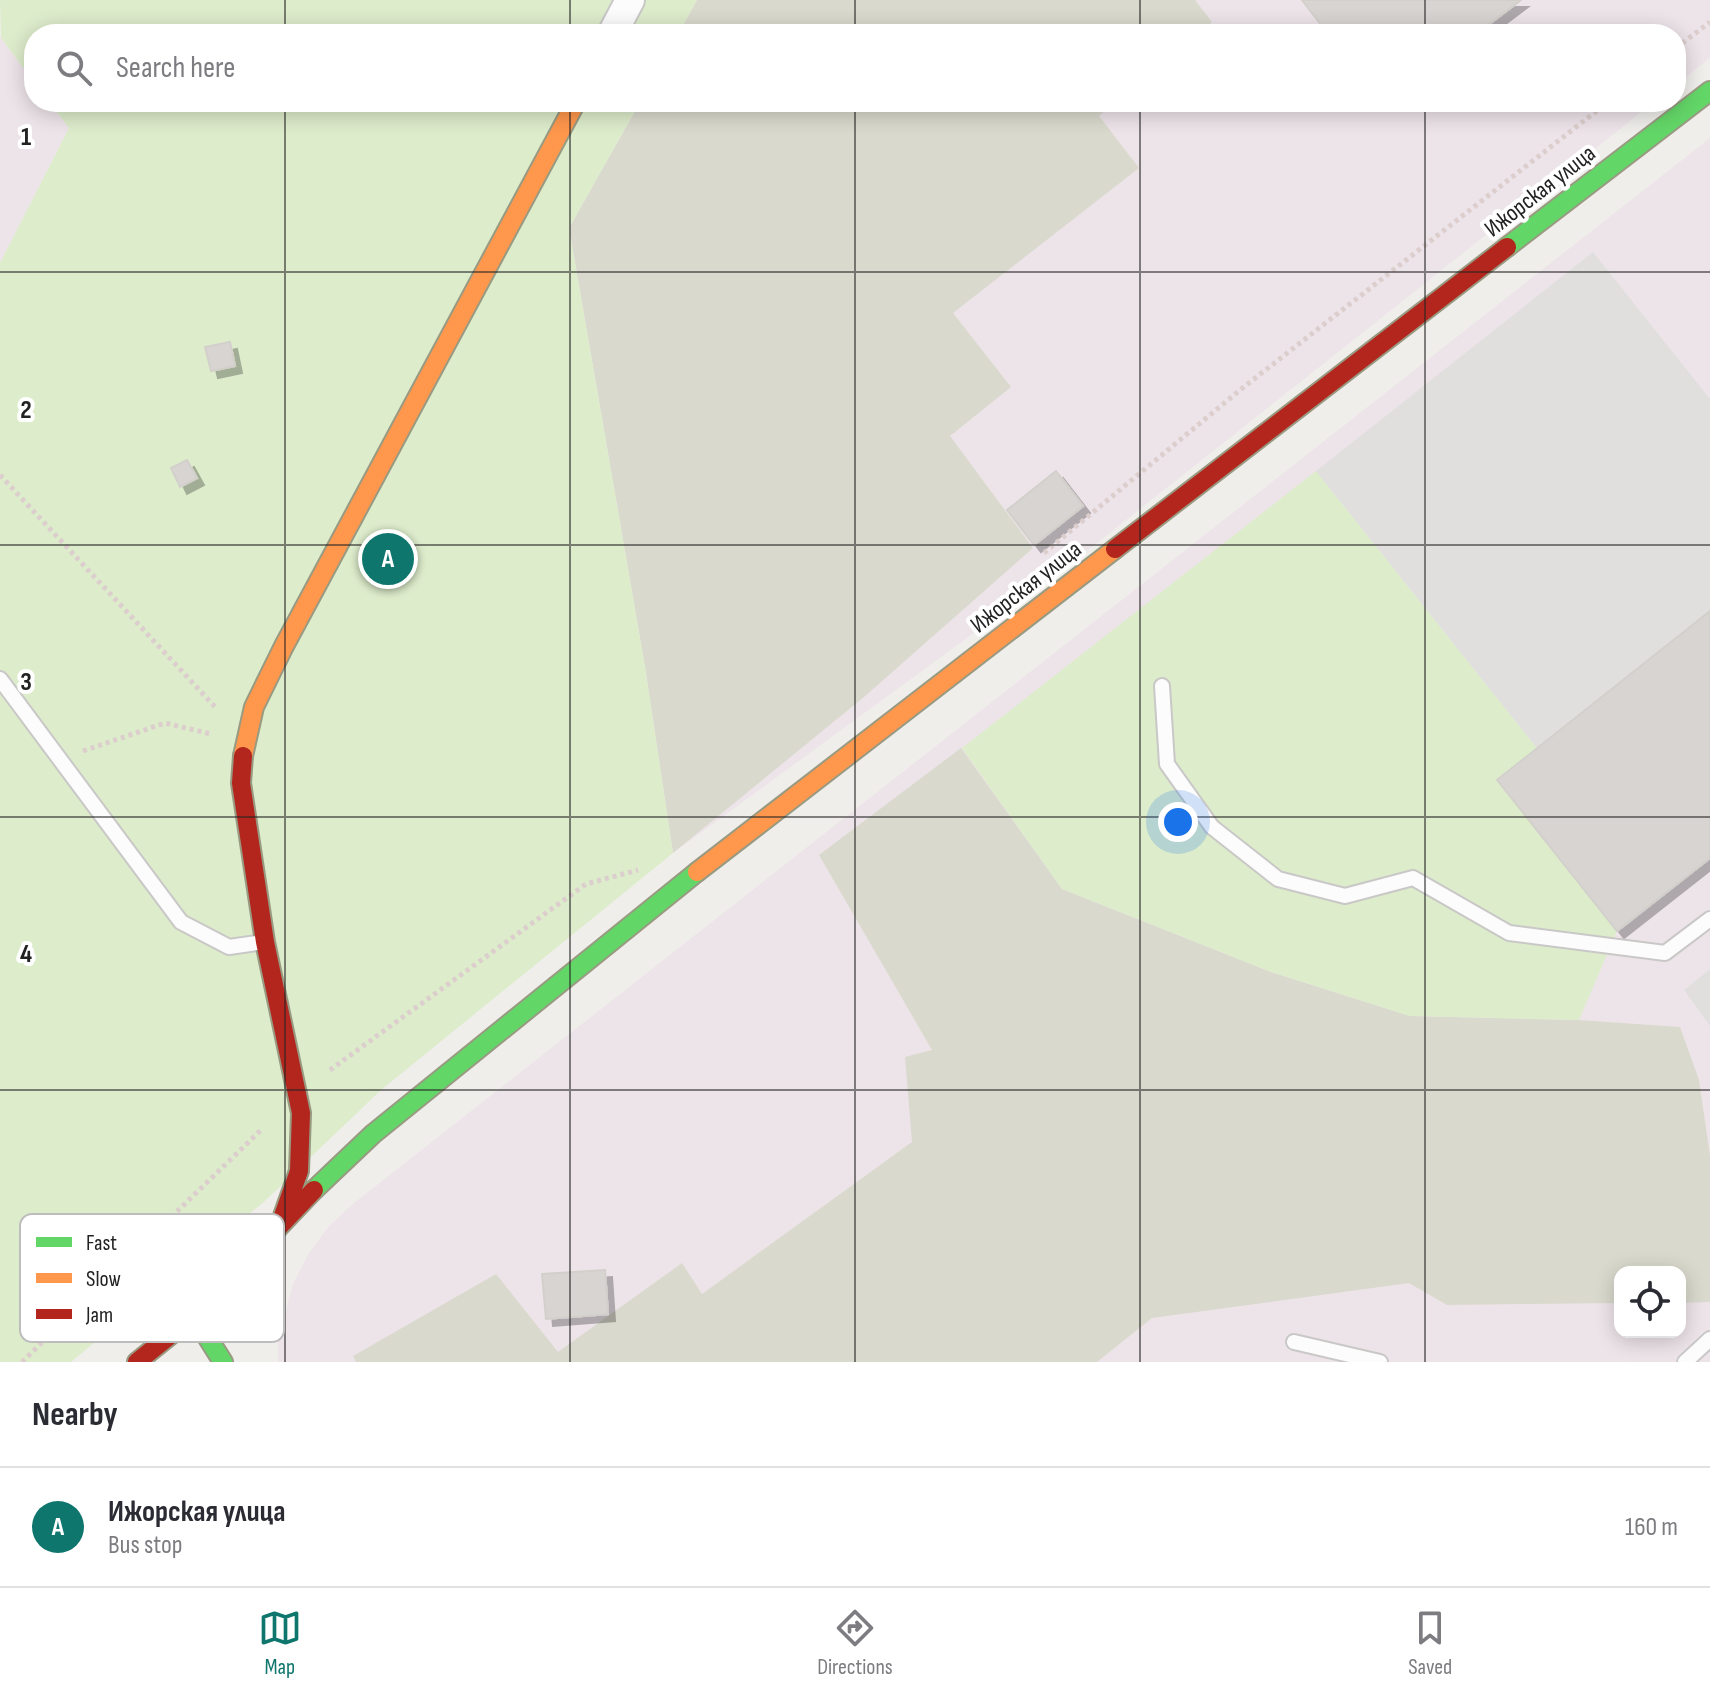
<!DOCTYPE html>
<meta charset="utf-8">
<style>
:root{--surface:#fff;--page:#f2f2f3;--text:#2b2b33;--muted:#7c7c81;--line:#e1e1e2;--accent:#0f766e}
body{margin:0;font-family:"Sofia Sans Condensed",sans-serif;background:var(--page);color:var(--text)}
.controls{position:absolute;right:24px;bottom:24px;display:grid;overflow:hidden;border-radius:16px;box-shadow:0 4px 20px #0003}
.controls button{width:72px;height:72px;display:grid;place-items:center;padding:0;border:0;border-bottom:2px solid var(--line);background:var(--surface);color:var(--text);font:40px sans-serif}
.you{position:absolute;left:1178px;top:822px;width:28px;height:28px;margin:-20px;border:6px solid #fff;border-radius:50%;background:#1a73e8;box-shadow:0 0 0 12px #1a73e833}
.badge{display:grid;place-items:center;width:52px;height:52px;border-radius:50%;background:var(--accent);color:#fff;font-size:26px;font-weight:700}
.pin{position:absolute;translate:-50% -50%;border:4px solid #fff;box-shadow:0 2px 8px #0006}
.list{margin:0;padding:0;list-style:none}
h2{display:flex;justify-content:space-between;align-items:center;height:104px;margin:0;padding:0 32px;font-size:34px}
h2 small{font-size:26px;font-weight:400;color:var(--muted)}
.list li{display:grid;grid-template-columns:52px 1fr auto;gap:24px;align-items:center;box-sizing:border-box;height:120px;padding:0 32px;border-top:2px solid var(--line)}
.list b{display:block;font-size:30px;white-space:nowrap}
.list p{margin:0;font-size:26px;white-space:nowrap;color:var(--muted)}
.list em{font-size:26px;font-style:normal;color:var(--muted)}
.icon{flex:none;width:44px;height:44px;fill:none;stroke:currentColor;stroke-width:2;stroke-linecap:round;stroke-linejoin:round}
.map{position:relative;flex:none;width:1710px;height:1362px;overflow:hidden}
.search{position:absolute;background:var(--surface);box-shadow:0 4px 20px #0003;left:24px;right:24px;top:24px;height:88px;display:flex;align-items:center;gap:20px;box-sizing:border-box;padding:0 28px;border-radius:32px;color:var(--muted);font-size:30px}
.sheet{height:224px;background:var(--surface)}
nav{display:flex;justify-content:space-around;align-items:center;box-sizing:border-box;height:112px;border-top:2px solid var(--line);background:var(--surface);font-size:22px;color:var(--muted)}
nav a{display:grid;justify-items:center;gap:4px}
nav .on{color:var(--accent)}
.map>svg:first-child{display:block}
.industrial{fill:#ede4e9;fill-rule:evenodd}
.construction{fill:#d9d9cd}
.grass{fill:#ddeccb}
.parking{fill:#e0dfde}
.building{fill:#d7d4d2;stroke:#d3d0cc;stroke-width:2;filter:url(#shadow)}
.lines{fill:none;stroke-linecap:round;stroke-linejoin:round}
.lane-casing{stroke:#c9c8c7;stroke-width:18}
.street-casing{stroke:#c9c8c7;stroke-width:32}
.fast-casing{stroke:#999a82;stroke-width:22}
.slow-casing{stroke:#999a82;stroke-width:22}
.jam-casing{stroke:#999a82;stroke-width:22}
.path{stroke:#dccecd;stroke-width:5;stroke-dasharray:4 4;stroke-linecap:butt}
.lane{stroke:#fdfcfc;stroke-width:14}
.street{stroke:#fdfcfc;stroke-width:28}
.fast{stroke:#63d668;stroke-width:18}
.slow{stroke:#ff974d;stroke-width:18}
.jam{stroke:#b3261e;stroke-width:18}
.grid{fill:none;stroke:#222;stroke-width:2;stroke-opacity:0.55}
.labels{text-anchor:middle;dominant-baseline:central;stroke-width:8;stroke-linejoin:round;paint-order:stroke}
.street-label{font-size:24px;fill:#222;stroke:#fff}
.key{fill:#fff;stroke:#bdbdbd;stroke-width:2}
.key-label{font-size:22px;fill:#222}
.grid-label{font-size:26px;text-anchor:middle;font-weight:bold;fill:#222;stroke:#fff;stroke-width:8;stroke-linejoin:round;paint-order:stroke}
</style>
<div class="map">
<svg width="1710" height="1362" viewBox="0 0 1710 1362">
<defs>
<filter id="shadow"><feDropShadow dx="7" dy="7" stdDeviation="0" flood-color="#0004"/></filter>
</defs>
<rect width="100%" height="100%" fill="#f0eeeb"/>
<!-- industrial -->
<path class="industrial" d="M697 0H1710V58L1676 85V34H678Z
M0 36 34 82V102H49L69 128 0 263Z
M640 102H1654L1097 543 673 853 646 673Z
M1710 138V1362H278V1340L293 1284 309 1253 329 1226 354 1203ZM1620 1272H1680V1332H1620Z"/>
<!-- construction -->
<path class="construction" d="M697 0H1195L1212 22 1197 34H678Z
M640 102H1115L1099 116 1139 168 953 313 1011 387 950 436 1033 548 864 697 673 853 646 673 569 228Z
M961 748 1062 889 1271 972 1410 1016 1579 1020 1680 1027 1699 1080 1710 1156V1302L1680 1303V1272H1620V1303L1447 1305 1409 1283 1152 1318 1097 1362H356L353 1356 496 1274 558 1352 682 1263 702 1294 912 1142 905 1057 932 1050 819 855Z"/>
<!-- grass -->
<path class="grass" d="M0 0H697L678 34H34V82L1 38Z
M49 102H640L569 228 646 673 673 853 381 1090 266 1200 71 1362H0V263L69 128Z
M1316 471 1537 748 1498 780 1617 931 1579 1020 1410 1016 1271 972 1062 889 962 748Z"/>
<!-- parking -->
<path class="parking" d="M1593 252 1710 399V611L1537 748 1316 471Z
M1710 969V1026L1684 990Z"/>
<!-- building -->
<path class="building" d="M1302 0H1521L1476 34H1328Z
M230 342 235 366 211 371 205 347Z
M187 460 197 478 180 487 171 468Z
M1056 471 1083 506 1034 545 1007 510Z
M1710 611V858L1617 931 1497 780Z
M605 1270 608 1314 546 1319 542 1274Z"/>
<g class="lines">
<defs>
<path id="lane" d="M0 679 181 922 229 947 264 942
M1162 686 1167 764 1212 827 1278 879 1345 896 1413 878 1509 933 1665 953 1710 919
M1294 1342 1380 1362
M1685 1362 1710 1339"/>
<path id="street" d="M612 34 630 0"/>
<path id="fast" d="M1507 247 1710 91
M314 1190 373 1134 697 872
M194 1316 223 1362"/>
<path id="slow" d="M243 756 254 707 284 646 576 102
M697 872 1115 549"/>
<path id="jam" d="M1115 549 1507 247
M243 756 241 783 265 942 301 1113 299 1171 283 1216
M137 1362 194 1316 314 1190"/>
</defs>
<!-- lane casing -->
<use href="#lane" class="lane-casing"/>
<!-- street casing -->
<use href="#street" class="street-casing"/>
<!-- fast casing -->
<use href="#fast" class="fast-casing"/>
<!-- slow casing -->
<use href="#slow" class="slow-casing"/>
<!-- jam casing -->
<use href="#jam" class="jam-casing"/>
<!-- path -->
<path class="path" d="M1676 48 1710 22
M0 475 216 708
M1044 553 1240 390 1608 102
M83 751 165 723 211 734
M330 1070 586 884 638 870
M22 1362 262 1129"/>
<!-- lane -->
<use href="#lane" class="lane"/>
<!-- street -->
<use href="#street" class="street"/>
<!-- fast -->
<use href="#fast" class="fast"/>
<!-- slow -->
<use href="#slow" class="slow"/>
<!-- jam -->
<use href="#jam" class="jam"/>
</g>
<!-- grid -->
<path class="grid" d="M285 0V34M570 0V34M855 0V34M1140 0V34M1425 0V34M285 102V1362M570 102V1362M855 102V1362M1140 102V1362M1425 102V1362M0 272H1710M0 545H1710M0 817H1710M0 1090H1710"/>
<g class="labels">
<!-- street labels -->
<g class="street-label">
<text transform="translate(1540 191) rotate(-38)">Ижорская улица</text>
<text transform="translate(1026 587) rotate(-38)">Ижорская улица</text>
</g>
</g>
<!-- legend -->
<rect x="20" y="1214" width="264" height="128" rx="12" class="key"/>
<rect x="36" y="1237" width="36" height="10" fill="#63d668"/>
<rect x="36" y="1273" width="36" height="10" fill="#ff974d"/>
<rect x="36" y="1309" width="36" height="10" fill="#b3261e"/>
<g class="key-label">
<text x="86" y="1250">Fast</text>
<text x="86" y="1286">Slow</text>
<text x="86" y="1322">Jam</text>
</g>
<g class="grid-label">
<text x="26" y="145">1</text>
<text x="26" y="418">2</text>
<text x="26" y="690">3</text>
<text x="26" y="962">4</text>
</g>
</svg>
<div class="controls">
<button><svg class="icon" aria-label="locate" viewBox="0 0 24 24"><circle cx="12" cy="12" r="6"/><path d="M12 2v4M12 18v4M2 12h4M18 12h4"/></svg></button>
</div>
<div class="you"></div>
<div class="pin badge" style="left:388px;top:559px">A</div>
<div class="search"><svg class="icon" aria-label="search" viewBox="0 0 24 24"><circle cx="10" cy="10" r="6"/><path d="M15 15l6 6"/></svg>Search here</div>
</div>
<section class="sheet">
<h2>Nearby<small></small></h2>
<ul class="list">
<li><span class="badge">A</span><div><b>Ижорская улица</b><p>Bus stop</p></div><em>160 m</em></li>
</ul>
</section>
<nav>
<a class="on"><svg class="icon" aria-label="map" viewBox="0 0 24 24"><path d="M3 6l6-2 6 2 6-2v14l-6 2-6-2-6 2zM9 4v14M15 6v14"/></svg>Map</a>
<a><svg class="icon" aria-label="directions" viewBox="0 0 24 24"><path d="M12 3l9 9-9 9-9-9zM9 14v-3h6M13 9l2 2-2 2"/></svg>Directions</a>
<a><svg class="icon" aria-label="saved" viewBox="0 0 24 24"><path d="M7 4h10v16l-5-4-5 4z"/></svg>Saved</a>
</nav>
